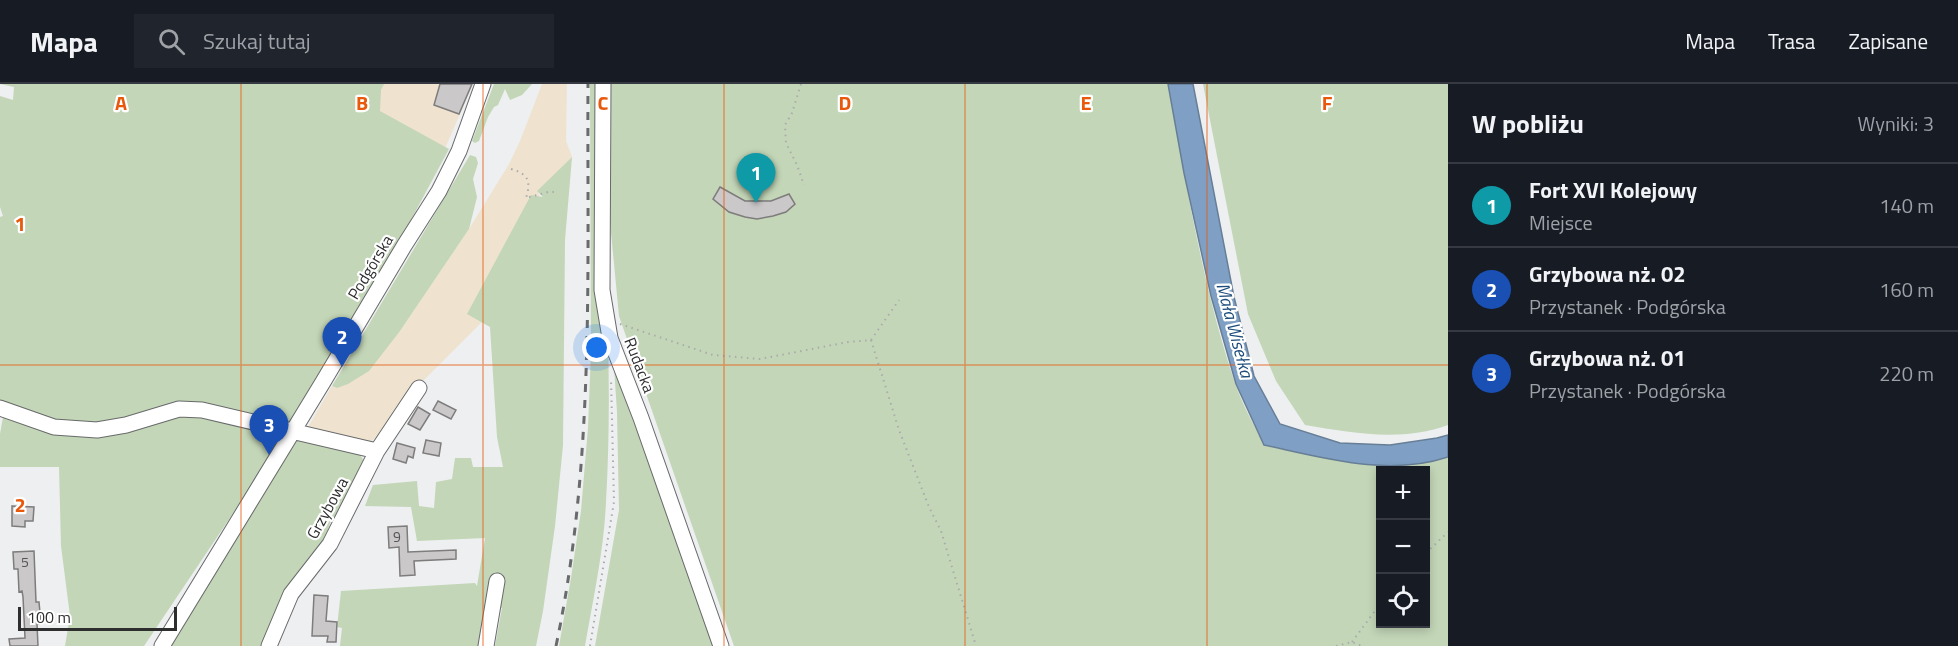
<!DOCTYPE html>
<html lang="pl">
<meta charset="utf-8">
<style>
:root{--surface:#171b24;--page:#20242c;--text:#f1f3f6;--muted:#9ea1a6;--line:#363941;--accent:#cc3d64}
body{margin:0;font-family:"Titillium Web",sans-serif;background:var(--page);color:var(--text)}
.controls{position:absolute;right:18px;bottom:18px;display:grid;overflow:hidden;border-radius:0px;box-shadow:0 3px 9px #0003}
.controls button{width:54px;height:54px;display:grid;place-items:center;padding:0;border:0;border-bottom:2px solid var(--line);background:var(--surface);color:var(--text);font:30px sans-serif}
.scale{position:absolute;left:18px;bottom:15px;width:159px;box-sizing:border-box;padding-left:6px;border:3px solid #2e2e2f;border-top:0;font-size:16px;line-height:21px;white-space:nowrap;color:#2e2e2f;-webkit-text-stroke:4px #fff;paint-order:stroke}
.you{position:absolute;left:597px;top:264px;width:21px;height:21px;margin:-15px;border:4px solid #fff;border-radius:50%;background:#1a73e8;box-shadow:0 0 0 9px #1a73e833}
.badge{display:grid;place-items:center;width:39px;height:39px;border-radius:50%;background:var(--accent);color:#fff;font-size:20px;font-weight:700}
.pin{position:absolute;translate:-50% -50px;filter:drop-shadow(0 2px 3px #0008)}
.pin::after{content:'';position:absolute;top:32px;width:21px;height:18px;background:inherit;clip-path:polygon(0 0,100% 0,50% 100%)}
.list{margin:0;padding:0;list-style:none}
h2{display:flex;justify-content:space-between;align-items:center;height:78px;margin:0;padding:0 24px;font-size:26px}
h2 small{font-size:20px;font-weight:400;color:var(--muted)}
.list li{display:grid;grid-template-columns:39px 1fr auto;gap:18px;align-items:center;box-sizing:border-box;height:84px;padding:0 24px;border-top:2px solid var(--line)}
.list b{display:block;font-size:22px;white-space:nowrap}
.list p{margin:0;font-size:20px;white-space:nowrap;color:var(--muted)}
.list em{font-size:20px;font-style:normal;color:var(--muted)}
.icon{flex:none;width:33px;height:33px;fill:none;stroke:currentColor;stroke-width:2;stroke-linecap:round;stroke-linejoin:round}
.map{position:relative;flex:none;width:1448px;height:562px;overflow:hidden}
header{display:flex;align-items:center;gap:36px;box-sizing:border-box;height:84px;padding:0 30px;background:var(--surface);border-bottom:2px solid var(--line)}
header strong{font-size:28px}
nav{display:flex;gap:33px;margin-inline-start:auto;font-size:21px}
.search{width:420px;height:54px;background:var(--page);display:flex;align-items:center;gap:15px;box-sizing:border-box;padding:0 21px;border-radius:0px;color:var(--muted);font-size:22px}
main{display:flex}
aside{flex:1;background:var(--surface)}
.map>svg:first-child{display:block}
.industrial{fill:#efe3cf}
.green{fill:#c3d6b7;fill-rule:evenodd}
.water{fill:#7fa0c4;stroke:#677e97;stroke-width:1.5}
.building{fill:#cac8c8;stroke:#7e7c7c;stroke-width:1.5}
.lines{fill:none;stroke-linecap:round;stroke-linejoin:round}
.minor-casing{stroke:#68696b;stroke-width:17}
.path{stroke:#a9abac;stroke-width:2;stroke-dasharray:1.5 4.5;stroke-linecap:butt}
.minor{stroke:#fff;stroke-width:15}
.rail{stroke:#696a6b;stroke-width:3;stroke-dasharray:8 8;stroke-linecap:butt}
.grid{fill:none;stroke:#e8590c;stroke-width:1.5;stroke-opacity:0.55}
.labels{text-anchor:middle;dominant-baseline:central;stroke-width:4.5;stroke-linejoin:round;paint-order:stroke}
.number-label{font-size:14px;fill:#555455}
.street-label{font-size:16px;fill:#2e2e2f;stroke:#fff}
.water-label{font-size:18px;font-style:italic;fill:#1e4d7c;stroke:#fff}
.grid-label{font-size:20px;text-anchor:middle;font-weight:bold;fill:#e8590c;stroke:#fff;stroke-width:4.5;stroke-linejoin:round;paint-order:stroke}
</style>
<header>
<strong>Mapa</strong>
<div class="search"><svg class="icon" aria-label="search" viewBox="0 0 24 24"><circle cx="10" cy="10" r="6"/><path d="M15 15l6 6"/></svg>Szukaj tutaj</div>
<nav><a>Mapa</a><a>Trasa</a><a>Zapisane</a></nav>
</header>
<main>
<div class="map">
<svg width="1448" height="562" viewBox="0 0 1448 562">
<rect width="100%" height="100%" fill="#edeff0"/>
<!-- industrial -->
<path class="industrial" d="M359 0H473L443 69 357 12Z
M542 0H567L566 57 572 73 538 107 543 129 488 232 423 297 378 352 371 357H365L308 343 332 302 337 304 400 247 469 145 509 80 520 57Z"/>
<!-- green -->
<path class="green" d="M0 0H384L381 6 380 27 449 65 399 158 299 331 144 562H65L70 532 61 462 59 383H0V350L3 333 58 348 0 321V133L3 132 0 123V12L13 16 14 3Z
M494 0H532L522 11 510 16 505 5 498 21 494 23 488 33 479 57 475 59 472 57Z
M590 0H597C603 139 614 279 606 418 604 466 593 515 585 562H559L571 494 581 427 588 344 591 267Z
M609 0H1168C1186 98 1203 205 1235 299 1242 320 1254 341 1264 361L1432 378 1448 373V562H734L619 232 606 96ZM1380 386H1426V540H1380Z
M1203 0H1448V341C1402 358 1352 349 1305 341L1276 297 1248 230Z
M470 71 476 73 478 79 473 95 477 113 469 145 400 247 369 287 348 300 337 304 332 302Z
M572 73 565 156 563 361 555 442 543 527 536 562H495L502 524 489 523 481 562H340L342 544 337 543 341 507 475 499 477 502 485 454 417 457 411 423 365 422 373 401 417 397 419 422 434 424 436 398 452 395 455 374H471L473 383H503L497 353 490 243 467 230 531 111 543 113 537 107Z
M614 282 714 562H595L619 426 617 328Z
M296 355 358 368 365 378 337 438 331 437 328 445 333 448 265 562H171Z"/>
<!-- water -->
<path class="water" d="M1168 0H1193L1234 213 1254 292 1280 340 1340 359 1390 361 1437 354 1448 351V373C1388 393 1324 374 1264 361L1236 300 1211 212 1184 89Z"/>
<!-- building -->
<path class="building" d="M440 0H472L459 30 434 21Z
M720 103 745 117H771L789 110 795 120 786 128 773 132 757 135 745 133 729 128 713 115Z
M438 317 456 326 451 335 433 326Z
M418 323 430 330 420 346 408 340Z
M426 356 441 359 439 372 423 369Z
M397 359 415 364 413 374 408 372 406 379 393 375Z
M12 422 34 423 33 437H25V443L12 442Z
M407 442 408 468 456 466V475L414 477 415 491 400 492 399 463 389 464 388 443Z
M34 467 36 518H39L41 540H37L38 562H10L9 555 25 554 23 513 22 507 19 508 18 485H14L13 468Z
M314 511 328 512 326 537 337 538 336 558H327L328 552H312Z"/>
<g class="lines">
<defs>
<path id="minor" d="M603 0 602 206 610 254 641 334 721 562
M0 324 54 343 97 346 126 341 179 325 202 326 377 367
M162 562 323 298 404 162 439 107 459 67 483 0
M269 562 291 510 330 460 377 367 419 304
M486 562 497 497"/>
</defs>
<!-- minor casing -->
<use href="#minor" class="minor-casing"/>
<!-- path -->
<path class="path" d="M801 0 792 29 785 41 786 59 797 81 804 101
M511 85C529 90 531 98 526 114L548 108H558
M620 240 713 271 760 275 848 258 871 256 899 216
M871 256 899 346 929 423 941 447 976 562
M1426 469 1448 448
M1352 558 1380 520
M590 562 614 418 611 294
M1336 562 1352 558 1362 562"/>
<!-- minor -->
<use href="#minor" class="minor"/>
<!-- rail -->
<path class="rail" d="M556 562C595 378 587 187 588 0"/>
</g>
<!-- grid -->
<path class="grid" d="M241 0V562M483 0V562M724 0V562M965 0V562M1207 0V562M0 281H1448"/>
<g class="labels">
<!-- number labels -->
<g class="number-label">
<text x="397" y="452">9</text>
<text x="25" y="477">5</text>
</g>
<!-- street labels -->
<g class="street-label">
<text transform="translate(370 183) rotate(-59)">Podgórska</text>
<text transform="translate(640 281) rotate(69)">Rudacka</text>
<text transform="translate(327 424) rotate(-61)">Grzybowa</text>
</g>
<!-- water labels -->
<g class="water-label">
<text transform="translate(1235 246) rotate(75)">Mała Wisełka</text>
</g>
</g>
<g class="grid-label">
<text x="121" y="26">A</text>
<text x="362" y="26">B</text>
<text x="603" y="26">C</text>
<text x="845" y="26">D</text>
<text x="1086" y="26">E</text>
<text x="1327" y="26">F</text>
<text x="20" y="147">1</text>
<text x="20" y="428">2</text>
</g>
</svg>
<div class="controls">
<button>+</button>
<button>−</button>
<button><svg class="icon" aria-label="locate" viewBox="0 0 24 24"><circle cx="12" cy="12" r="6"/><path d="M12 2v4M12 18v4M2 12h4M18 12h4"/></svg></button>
</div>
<div class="scale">100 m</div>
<div class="you"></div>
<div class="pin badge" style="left:756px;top:119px;background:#0f9aa8">1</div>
<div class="pin badge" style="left:342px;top:283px;background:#1a4fb4">2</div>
<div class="pin badge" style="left:269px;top:371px;background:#1a4fb4">3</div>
</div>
<aside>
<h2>W pobliżu<small>Wyniki: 3</small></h2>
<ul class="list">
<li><span class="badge" style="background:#0f9aa8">1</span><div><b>Fort XVI Kolejowy</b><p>Miejsce</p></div><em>140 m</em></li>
<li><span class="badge" style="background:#1a4fb4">2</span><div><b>Grzybowa nż. 02</b><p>Przystanek · Podgórska</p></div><em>160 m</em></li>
<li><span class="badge" style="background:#1a4fb4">3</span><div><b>Grzybowa nż. 01</b><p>Przystanek · Podgórska</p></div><em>220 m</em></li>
</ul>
</aside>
</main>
